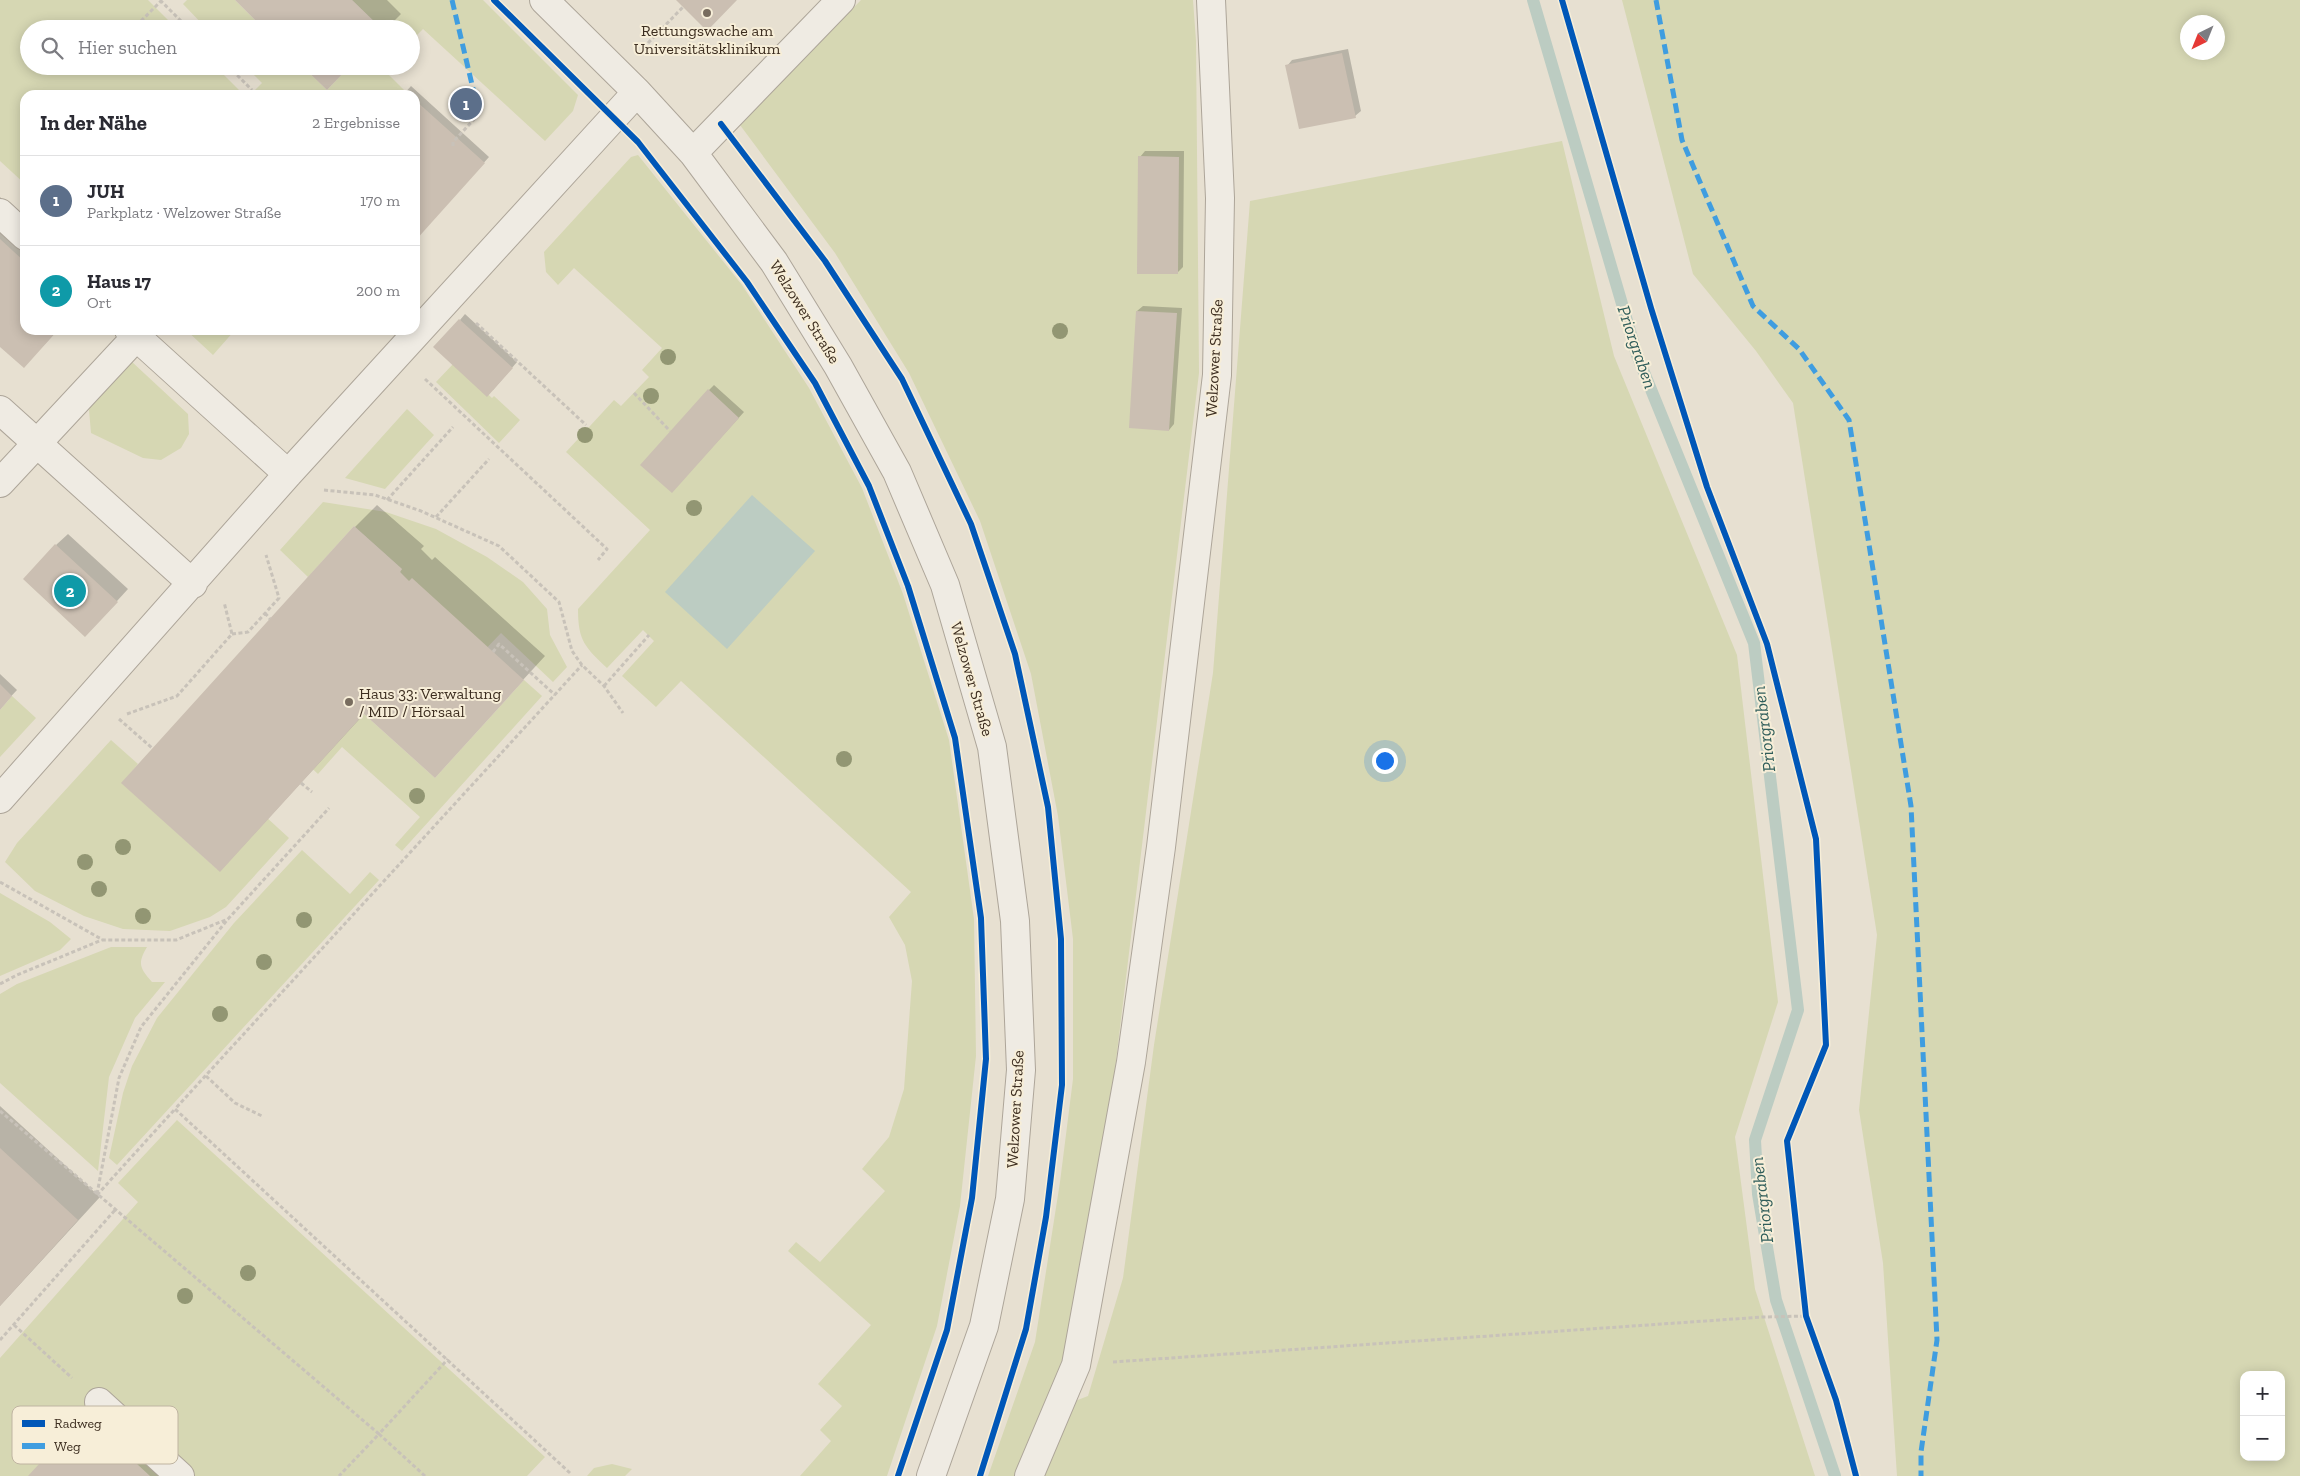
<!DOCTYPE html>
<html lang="de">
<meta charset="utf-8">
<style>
:root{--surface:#fff;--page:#f2f2f3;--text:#2b2b33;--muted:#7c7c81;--line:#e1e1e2;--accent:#786c5e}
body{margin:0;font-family:"Zilla Slab",serif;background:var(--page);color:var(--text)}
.controls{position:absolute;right:15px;bottom:15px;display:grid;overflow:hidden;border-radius:10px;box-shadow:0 2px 12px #0003}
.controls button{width:45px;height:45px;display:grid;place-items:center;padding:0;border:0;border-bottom:1px solid var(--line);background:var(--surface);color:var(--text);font:25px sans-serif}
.compass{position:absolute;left:2180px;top:15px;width:45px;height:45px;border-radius:50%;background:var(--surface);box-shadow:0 2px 12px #0003;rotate:223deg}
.you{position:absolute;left:1384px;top:760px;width:18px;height:18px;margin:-12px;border:4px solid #fff;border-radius:50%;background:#1a73e8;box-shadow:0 0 0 8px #1a73e833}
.badge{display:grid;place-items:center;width:32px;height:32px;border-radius:50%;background:var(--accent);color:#fff;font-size:16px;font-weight:700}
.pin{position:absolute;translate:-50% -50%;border:2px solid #fff;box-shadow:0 1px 5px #0006}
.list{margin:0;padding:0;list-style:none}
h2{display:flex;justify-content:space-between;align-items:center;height:65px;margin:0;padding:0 20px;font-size:21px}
h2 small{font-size:16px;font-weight:400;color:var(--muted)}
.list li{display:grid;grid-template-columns:32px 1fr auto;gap:15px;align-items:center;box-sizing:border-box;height:90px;padding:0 20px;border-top:1px solid var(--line)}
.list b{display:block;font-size:19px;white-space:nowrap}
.list p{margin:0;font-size:16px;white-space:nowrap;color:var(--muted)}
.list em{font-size:16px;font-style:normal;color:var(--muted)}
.icon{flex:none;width:28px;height:28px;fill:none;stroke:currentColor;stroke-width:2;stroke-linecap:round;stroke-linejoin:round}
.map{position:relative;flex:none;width:2300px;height:1476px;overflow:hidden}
.search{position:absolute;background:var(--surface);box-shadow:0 2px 12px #0003;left:20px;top:20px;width:400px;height:55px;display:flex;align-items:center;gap:12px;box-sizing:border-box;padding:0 18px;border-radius:28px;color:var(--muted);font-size:19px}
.panel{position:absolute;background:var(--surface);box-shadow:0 2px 12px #0003;left:20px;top:90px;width:400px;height:245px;border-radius:15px}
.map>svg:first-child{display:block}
.green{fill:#d6d7b3;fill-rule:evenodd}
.water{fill:#bcccc2}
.shadow{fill:#0003}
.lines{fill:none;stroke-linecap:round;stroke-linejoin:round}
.stream{stroke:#bcccc2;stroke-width:12}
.building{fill:#cbbfb2}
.minor-casing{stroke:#ada599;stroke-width:30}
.path{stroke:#c8c2b9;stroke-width:3;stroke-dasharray:4 2.5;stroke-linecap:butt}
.minor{stroke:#efebe3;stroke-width:28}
.quiet{stroke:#3f9de0;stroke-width:5;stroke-dasharray:10 5;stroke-linecap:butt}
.cycleway-casing{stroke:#f7eed8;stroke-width:9}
.cycleway{stroke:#0057b8;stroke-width:6}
.tree{fill:#929673}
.poi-dot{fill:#786c5e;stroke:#f7eed8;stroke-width:2}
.labels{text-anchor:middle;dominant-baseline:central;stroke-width:4;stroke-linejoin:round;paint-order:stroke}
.poi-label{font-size:16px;fill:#3d2e20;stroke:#f7eed8}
.street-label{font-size:16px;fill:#3d2e20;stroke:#f7eed8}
.water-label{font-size:18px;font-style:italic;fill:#2f5d5a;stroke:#f7eed8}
.key{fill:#f7eed8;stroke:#bfb4a1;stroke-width:1}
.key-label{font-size:14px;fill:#3d2e20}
</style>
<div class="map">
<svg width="2300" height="1476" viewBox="0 0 2300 1476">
<rect width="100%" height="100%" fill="#e7e0d1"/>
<!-- green -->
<path class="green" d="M0 0H148L177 29H29V66H215L244 95H25V184L0 161Z
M187 0H235L264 29H207L183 4Z
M352 0H483L578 95 573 111 545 141 423 29 411 41V29H382Z
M861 0H1193L1196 41 1199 373 1091 1268 1029 1476H988L1035 1342 1060 1182 1073 1079V939L1058 816 1031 674 980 521 909 373 835 253 740 125Z
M1622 0H2300V1476H1897L1883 1263 1859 1110 1877 935 1793 403 1756 351 1693 274ZM2188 22H2218V52H2188ZM2244 1375H2281V1457H2244Z
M245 66H302L327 90 350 66H388L385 71 405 91 401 95H250L262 83Z
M1562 141 1614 356 1737 655 1778 1002 1735 1137 1755 1289 1815 1476H1032L1075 1401 1088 1396 1123 1278 1154 1045 1213 673 1250 201Z
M638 155 742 285 809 388 862 488 903 594 949 740 974 919 976 1056 960 1206 937 1326 887 1476H800L831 1441 820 1430 842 1406 818 1384 871 1325 788 1251 796 1242 820 1262 885 1191 862 1169 889 1137 904 1089 912 981 905 945 889 917 911 892 681 681 656 707 622 676 654 641 643 630 607 668C585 647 578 641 578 609L650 530 566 452 614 400 621 406 649 377 642 370 662 348 574 268 558 285 546 272 544 252 631 157Z
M186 330H235L213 355Z
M131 361 188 414 189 434 181 448 161 460 143 458 91 433 89 410 97 383Z
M454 363 492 398 494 396 520 420 499 443 436 382Z
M407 409 434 435 385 489 345 478Z
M323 502 386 512 436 529 487 557 523 582 547 609 550 635 567 667 553 682 501 633 478 657 400 572 402 569 354 526 308 577 280 550Z
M524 680 542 696 402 851 395 845 420 817 342 747 318 774 303 760 364 714 435 778Z
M12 696 36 718 0 757V710Z
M111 740 138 764 122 783 217 869 265 816 289 838 226 907 210 917 170 931 123 929 84 916 35 891 5 862 17 843Z
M302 850 350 894 370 872 379 880 117 1165 109 1158 123 1093 132 1066 157 1018 234 923Z
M0 893 50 922 71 939 60 950 0 976Z
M111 947H147C137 964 140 968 152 982H165L135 1018 109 1077 98 1171 0 1083V994L17 984Z
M177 1120 545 1457 527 1476H0V1358L138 1202 118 1183Z
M612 1464 632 1469 625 1476H587L594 1468Z"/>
<!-- water -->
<path class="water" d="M752 495 815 551 727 649 665 592Z"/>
<!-- shadow -->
<path class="shadow" d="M237 0H387L401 14 386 29H266Z
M1348 49 1361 111 1355 116 1287 66 1292 60Z
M411 86 489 157 415 239V95H403Z
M1145 151H1184L1183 267 1177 273 1140 157Z
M0 197 25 220V330H58L24 366 0 345Z
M1143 306 1182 308 1174 424 1169 430 1137 311Z
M465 314 517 362 493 390 460 320Z
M714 385 744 412 677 486 709 390Z
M377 505 424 546 421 549 432 560 435 557 545 656 435 776 365 713 220 871 355 527Z
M68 534 128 589 96 624 56 545Z
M0 674 17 690 0 708Z
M0 1106 100 1197 0 1306Z
M97 1404 175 1476H30Z"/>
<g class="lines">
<!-- stream -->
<path class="stream" d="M1533 0 1637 355 1754 643 1798 1010 1755 1140 1758 1194 1776 1300 1835 1476"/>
</g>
<!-- building -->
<path class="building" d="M235 0H352L382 29H264Z
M676 0H737L707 31Z
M1342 53 1356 118 1299 129 1285 65Z
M302 66H350L327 90Z
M415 100 485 163 415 241Z
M1138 156 1179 157 1178 274H1137Z
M0 239 25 262V330H58L24 368 0 347Z
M1136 311 1177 313 1169 431 1129 428Z
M459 319 513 368 487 397 433 347Z
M708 389 739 418 672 493 640 465Z
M354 526 402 569 400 572 409 581 412 578 524 680 435 778 364 714 220 872 121 783Z
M55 544 118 602 85 637 23 579Z
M0 684 12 696 0 710Z
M0 1148 78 1220 0 1306Z
M84 1415 150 1476H28Z"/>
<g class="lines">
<defs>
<path id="minor" d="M544 0 637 92 693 153 774 262 838 366 897 472 945 585 992 747 1015 921 1021 1070 1010 1199 984 1326 931 1476
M693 153 841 0
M0 213 25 236
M129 330 288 474
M0 410 193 584
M0 483 136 337
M0 799 288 474 637 92
M99 1402 180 1476
M1029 1476 1076 1365 1131 1062 1161 847 1217 375 1220 198 1211 0"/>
</defs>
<!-- minor casing -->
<use href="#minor" class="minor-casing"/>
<!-- path -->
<path class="path" d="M160 0 189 29
M141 21 162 0
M648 43 683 7
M228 66 252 90
M453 146V142L479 114
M476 323 586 425
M425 379 607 549 598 560
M634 393 670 431
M324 490 375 495 421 511 499 546 559 602 572 651 582 665 604 686 623 713
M387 500 453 427
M436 517 489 459
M265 613 270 619
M232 634 248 632 279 598 266 555
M493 652 499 644 555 695
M604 686 649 635
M127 714 177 696 232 634 224 602
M119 719 152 748
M301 783 312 792
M0 882 103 940H176L228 919
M0 984 17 975 102 940
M206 1076 235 1103 262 1116
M0 1111 379 1434 339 1476
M97 1194 119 1078 141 1027 228 919 329 808
M97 1195 175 1109
M14 1325 72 1378
M0 1340 115 1210
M1113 1362 1763 1317 1806 1316
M570 1473 175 1109 582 665
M425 1476 379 1434 448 1359"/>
<!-- minor -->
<use href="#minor" class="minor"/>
<!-- quiet -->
<path class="quiet" d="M452 0 479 114
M1656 0 1682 140 1753 306 1799 349 1849 420 1911 806 1937 1340 1921 1452V1476"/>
<defs>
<path id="cycleway" d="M494 0 638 142 747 282 815 383 869 486 908 586 955 738 981 918 986 1059 972 1198 947 1330 898 1476
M1562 0 1651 308 1707 487 1767 644 1816 839 1826 1045 1787 1141 1806 1316 1836 1400 1856 1476
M721 124 825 261 902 379 971 524 1015 654 1048 807 1061 939 1062 1085 1046 1217 1026 1329 980 1476"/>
</defs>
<!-- cycleway casing -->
<use href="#cycleway" class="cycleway-casing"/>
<!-- cycleway -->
<use href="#cycleway" class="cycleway"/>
</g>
<!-- trees -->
<g class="tree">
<circle cx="1060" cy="331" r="8"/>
<circle cx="668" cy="357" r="8"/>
<circle cx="651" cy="396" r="8"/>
<circle cx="585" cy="435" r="8"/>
<circle cx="694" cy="508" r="8"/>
<circle cx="844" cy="759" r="8"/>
<circle cx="417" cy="796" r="8"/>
<circle cx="123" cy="847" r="8"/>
<circle cx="85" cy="862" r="8"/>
<circle cx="99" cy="889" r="8"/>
<circle cx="143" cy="916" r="8"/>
<circle cx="304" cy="920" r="8"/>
<circle cx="264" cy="962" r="8"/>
<circle cx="220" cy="1014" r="8"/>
<circle cx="248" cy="1273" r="8"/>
<circle cx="185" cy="1296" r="8"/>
</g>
<!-- markers -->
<g class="poi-dot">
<circle cx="707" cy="13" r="5"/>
<circle cx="349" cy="702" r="5"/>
</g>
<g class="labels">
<!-- poi labels -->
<g class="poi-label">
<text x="707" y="30">Rettungswache am<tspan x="707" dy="18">Universitätsklinikum</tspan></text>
<text x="359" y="693" text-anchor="start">Haus 33: Verwaltung<tspan x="359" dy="18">/ MID / Hörsaal</tspan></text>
</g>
<!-- street labels -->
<g class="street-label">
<text transform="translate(805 312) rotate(58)">Welzower Straße</text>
<text transform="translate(1214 358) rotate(-87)">Welzower Straße</text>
<text transform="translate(972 679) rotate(74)">Welzower Straße</text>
<text transform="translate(1015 1109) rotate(-87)">Welzower Straße</text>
</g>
<!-- water labels -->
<g class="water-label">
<text transform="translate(1637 347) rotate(71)">Priorgraben</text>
<text transform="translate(1764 729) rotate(-97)">Priorgraben</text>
<text transform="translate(1762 1200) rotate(-97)">Priorgraben</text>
</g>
</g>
<!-- legend -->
<rect x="12" y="1406" width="166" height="58" rx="8" class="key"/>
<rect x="22" y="1420" width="23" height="7" fill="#0057b8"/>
<rect x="22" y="1443" width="23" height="6" fill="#3f9de0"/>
<g class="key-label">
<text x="54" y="1428">Radweg</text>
<text x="54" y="1451">Weg</text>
</g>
</svg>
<div class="controls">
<button>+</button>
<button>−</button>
</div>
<svg class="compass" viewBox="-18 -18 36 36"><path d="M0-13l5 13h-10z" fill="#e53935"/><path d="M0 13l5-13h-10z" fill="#7c7c81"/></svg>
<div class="you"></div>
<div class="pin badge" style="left:466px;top:104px;background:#5c6f8a">1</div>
<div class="pin badge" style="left:70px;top:591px;background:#0f9aa8">2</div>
<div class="search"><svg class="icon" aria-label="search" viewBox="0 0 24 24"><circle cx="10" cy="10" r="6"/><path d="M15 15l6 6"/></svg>Hier suchen</div>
<section class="panel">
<h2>In der Nähe<small>2 Ergebnisse</small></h2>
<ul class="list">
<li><span class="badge" style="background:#5c6f8a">1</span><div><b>JUH</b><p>Parkplatz · Welzower Straße</p></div><em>170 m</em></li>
<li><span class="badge" style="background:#0f9aa8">2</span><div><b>Haus 17</b><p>Ort</p></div><em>200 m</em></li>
</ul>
</section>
</div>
